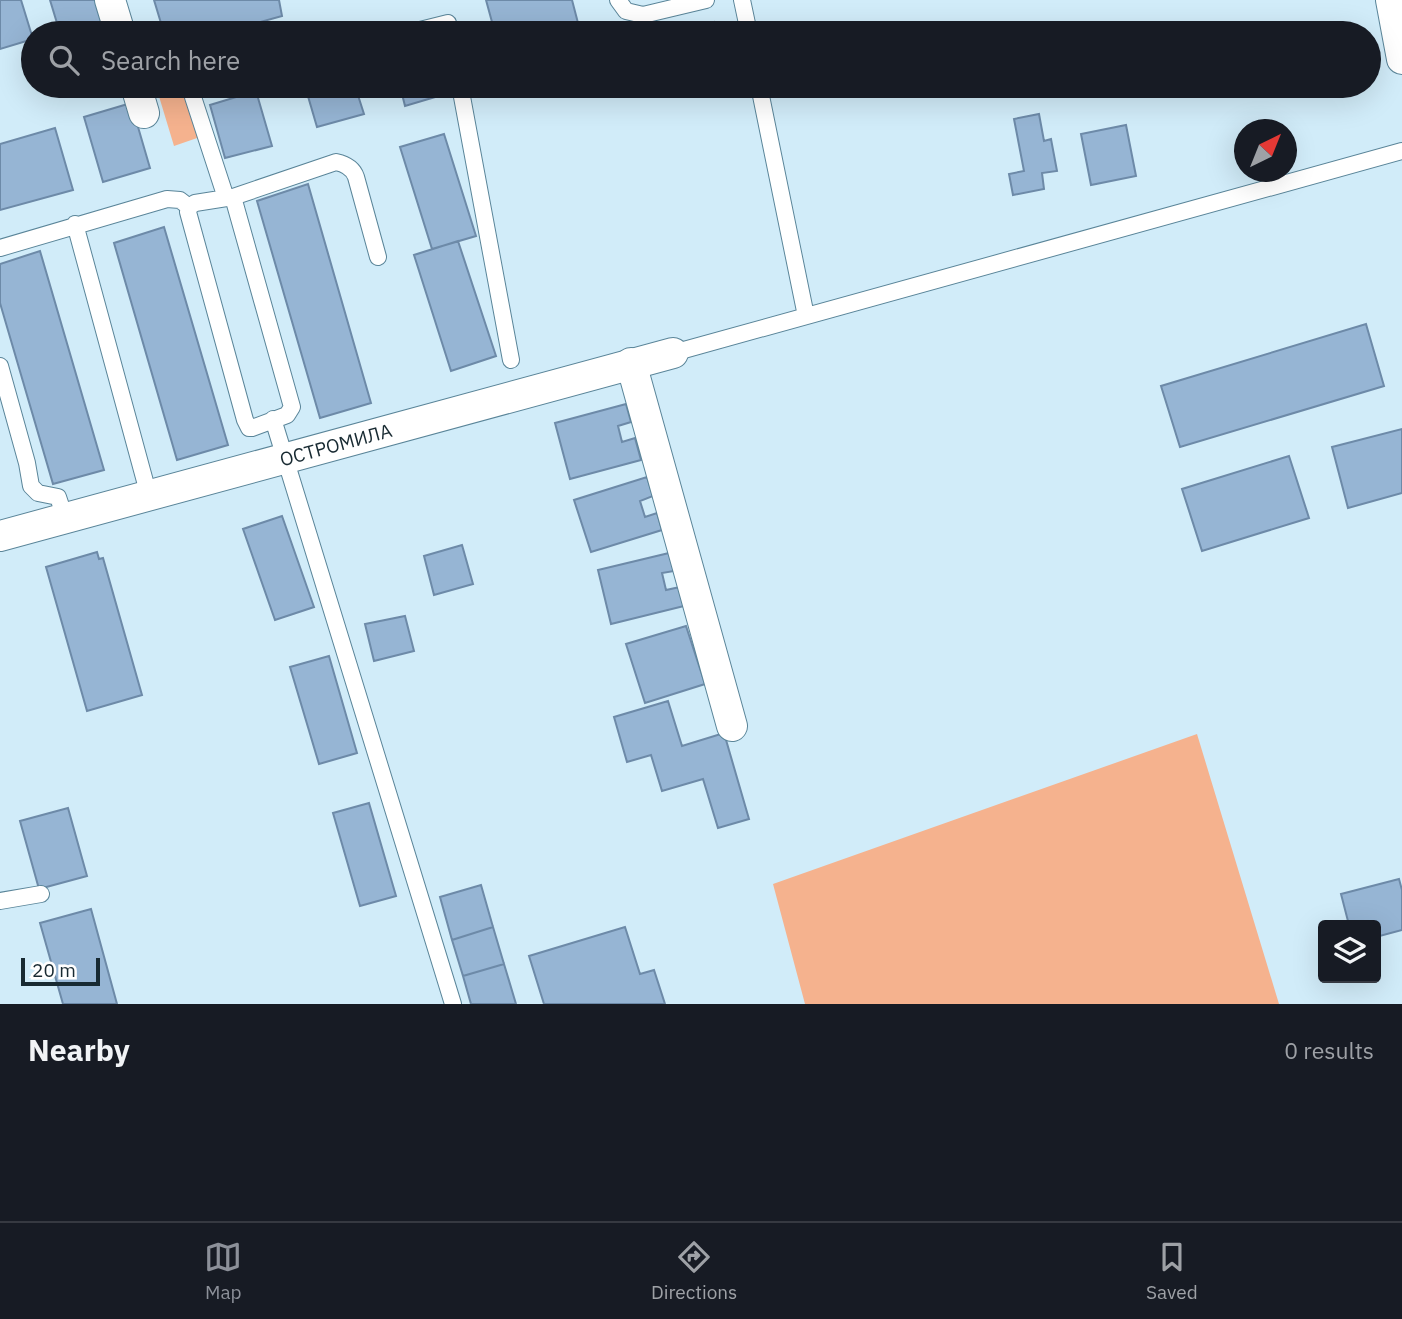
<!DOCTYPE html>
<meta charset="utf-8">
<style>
:root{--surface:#171b24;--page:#20242c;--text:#f1f3f6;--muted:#9ea1a6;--line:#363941;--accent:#8c9099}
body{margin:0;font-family:"IBM Plex Sans",sans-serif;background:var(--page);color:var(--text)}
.controls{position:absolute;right:21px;bottom:21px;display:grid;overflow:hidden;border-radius:7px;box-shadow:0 7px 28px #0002}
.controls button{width:63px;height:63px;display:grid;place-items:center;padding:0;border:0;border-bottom:2px solid var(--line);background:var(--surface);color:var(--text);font:35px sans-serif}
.compass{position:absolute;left:1234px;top:119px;width:63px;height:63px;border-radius:50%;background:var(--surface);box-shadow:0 7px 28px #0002;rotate:43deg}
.scale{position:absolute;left:21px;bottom:18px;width:79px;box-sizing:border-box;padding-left:7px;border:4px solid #182a32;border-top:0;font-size:19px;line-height:24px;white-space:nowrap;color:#182a32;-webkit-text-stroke:5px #fff;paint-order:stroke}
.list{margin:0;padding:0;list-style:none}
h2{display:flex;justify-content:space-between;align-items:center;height:91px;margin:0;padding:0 28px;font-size:30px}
h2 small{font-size:23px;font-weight:400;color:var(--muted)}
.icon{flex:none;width:38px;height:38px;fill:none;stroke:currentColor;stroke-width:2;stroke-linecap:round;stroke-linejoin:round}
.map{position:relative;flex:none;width:1402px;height:1004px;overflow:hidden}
.search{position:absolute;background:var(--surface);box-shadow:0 7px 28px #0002;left:21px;right:21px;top:21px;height:77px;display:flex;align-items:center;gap:18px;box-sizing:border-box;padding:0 24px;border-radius:38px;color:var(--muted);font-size:26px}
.sheet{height:217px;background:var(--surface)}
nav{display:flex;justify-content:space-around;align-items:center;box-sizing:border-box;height:98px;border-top:2px solid var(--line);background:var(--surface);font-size:19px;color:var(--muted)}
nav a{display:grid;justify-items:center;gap:4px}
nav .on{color:var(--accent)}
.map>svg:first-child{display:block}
.green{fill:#f5b28e}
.building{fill:#96b5d4;stroke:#6d8aa8;stroke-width:2}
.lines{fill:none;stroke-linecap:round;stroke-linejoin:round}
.lane-casing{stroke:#5a8599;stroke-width:18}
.street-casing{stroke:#5a8599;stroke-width:32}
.lane{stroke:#fff;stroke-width:16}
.street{stroke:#fff;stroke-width:30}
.labels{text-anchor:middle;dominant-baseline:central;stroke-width:6;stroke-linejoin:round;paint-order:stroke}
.street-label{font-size:19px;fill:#182a32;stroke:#fff}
</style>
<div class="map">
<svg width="1402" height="1004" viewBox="0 0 1402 1004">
<rect width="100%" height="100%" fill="#d1ecf9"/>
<!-- green -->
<path class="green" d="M184 86 200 137 174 146 158 93Z
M1197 734 1279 1004H805L773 884Z"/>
<!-- building -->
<path class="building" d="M0 0H21L33 39 0 49Z
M50 0H101L111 33H60Z
M154 0H279L282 16 220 33H164Z
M486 0H572L578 23 539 33H495Z
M714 22 717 33H678Z
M305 86H355L364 114 317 127Z
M400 86H450L452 92 405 106Z
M256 91 272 146 225 158 210 105Z
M131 103 150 168 103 182 84 117Z
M1039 114 1044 141 1051 139 1057 171 1042 173 1044 189 1013 195 1009 174 1024 171 1014 119Z
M1126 125 1136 176 1091 185 1081 134Z
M55 128 73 190 0 210V144Z
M444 134 476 236 432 249 400 147Z
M308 184 371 403 320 418 257 201Z
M164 227 228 445 177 460 114 243Z
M458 241 496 356 451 371 414 255Z
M40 251 104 470 53 484 0 303V264Z
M1366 324 1384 386 1180 447 1161 386Z
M626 404 631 422 618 426 622 442 635 438 641 460 570 479 555 423Z
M1402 429V493L1348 508 1332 447Z
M1289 456 1309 518 1202 551 1182 489Z
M647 477 653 496 640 501 645 517 657 513 662 530 591 552 574 500Z
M282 516 314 607 275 620 243 529Z
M462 545 473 584 434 595 424 556Z
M97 552 99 559 103 558 142 695 87 711 46 567Z
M669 553 674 571 662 573 666 590 680 587 684 606 611 624 598 570Z
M405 616 414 651 374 661 365 624Z
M686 626 705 684 645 703 626 644Z
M329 656 357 753 319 764 290 667Z
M668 701 682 746 724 733 749 819 718 828 703 779 662 791 651 755 627 762 614 717Z
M369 803 396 896 360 906 333 813Z
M68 808 87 876 39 889 20 821Z
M1399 879 1402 890V930L1376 937V925H1349L1341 894Z
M481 885 493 927 452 940 440 897Z
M91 909 117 1004H63L40 923Z
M493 927 504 964 463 976 452 940Z
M625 927 640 974 654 970 665 1004H544L529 956Z
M504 964 516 1004H471L463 976Z"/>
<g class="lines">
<defs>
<path id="lane" d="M618 0 626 11 643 15 706 0
M742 0 749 33
M408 33 448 23 450 33
M210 86 194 91 193 97 226 198
M460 86 511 360
M759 86 806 316
M189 207 195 203 233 197 336 162C345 164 353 168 356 177L378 257
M75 224 149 496
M0 248 167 199 180 200 189 207 188 212 245 420 249 428H252L287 415 292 407 233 197
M673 353 1402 151
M0 366 27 463 31 486 38 493 58 497 65 518
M273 419 453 1004
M0 901 41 894"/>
<g id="street">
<path d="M110 0 120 33"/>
<path d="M1391 0 1402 59"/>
<path d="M136 86 144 113"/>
<path d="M631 363 732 726"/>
<path id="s1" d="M0 536 673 353"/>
</g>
</defs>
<!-- lane casing -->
<use href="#lane" class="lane-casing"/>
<!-- street casing -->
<use href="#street" class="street-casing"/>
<!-- lane -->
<use href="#lane" class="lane"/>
<!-- street -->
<use href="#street" class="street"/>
</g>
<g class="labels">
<!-- street labels -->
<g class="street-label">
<text stroke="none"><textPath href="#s1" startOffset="348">ОСТРОМИЛА</textPath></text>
</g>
</g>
</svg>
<div class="controls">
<button><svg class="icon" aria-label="layers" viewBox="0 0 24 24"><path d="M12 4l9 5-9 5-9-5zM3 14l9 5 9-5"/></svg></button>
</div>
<svg class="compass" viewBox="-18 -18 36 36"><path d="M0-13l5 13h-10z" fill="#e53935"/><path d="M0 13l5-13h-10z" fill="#9ea1a6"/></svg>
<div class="scale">20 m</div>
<div class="search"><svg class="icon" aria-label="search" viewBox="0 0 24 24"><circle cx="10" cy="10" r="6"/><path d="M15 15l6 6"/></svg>Search here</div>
</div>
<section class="sheet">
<h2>Nearby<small>0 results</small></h2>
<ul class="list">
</ul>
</section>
<nav>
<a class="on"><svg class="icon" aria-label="map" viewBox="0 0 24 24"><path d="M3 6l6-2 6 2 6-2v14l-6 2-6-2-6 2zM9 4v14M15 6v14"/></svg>Map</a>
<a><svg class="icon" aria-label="directions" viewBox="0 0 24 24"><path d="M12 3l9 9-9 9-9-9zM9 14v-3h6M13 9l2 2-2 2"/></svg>Directions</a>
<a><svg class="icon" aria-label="saved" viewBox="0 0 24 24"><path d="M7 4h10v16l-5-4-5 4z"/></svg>Saved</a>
</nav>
